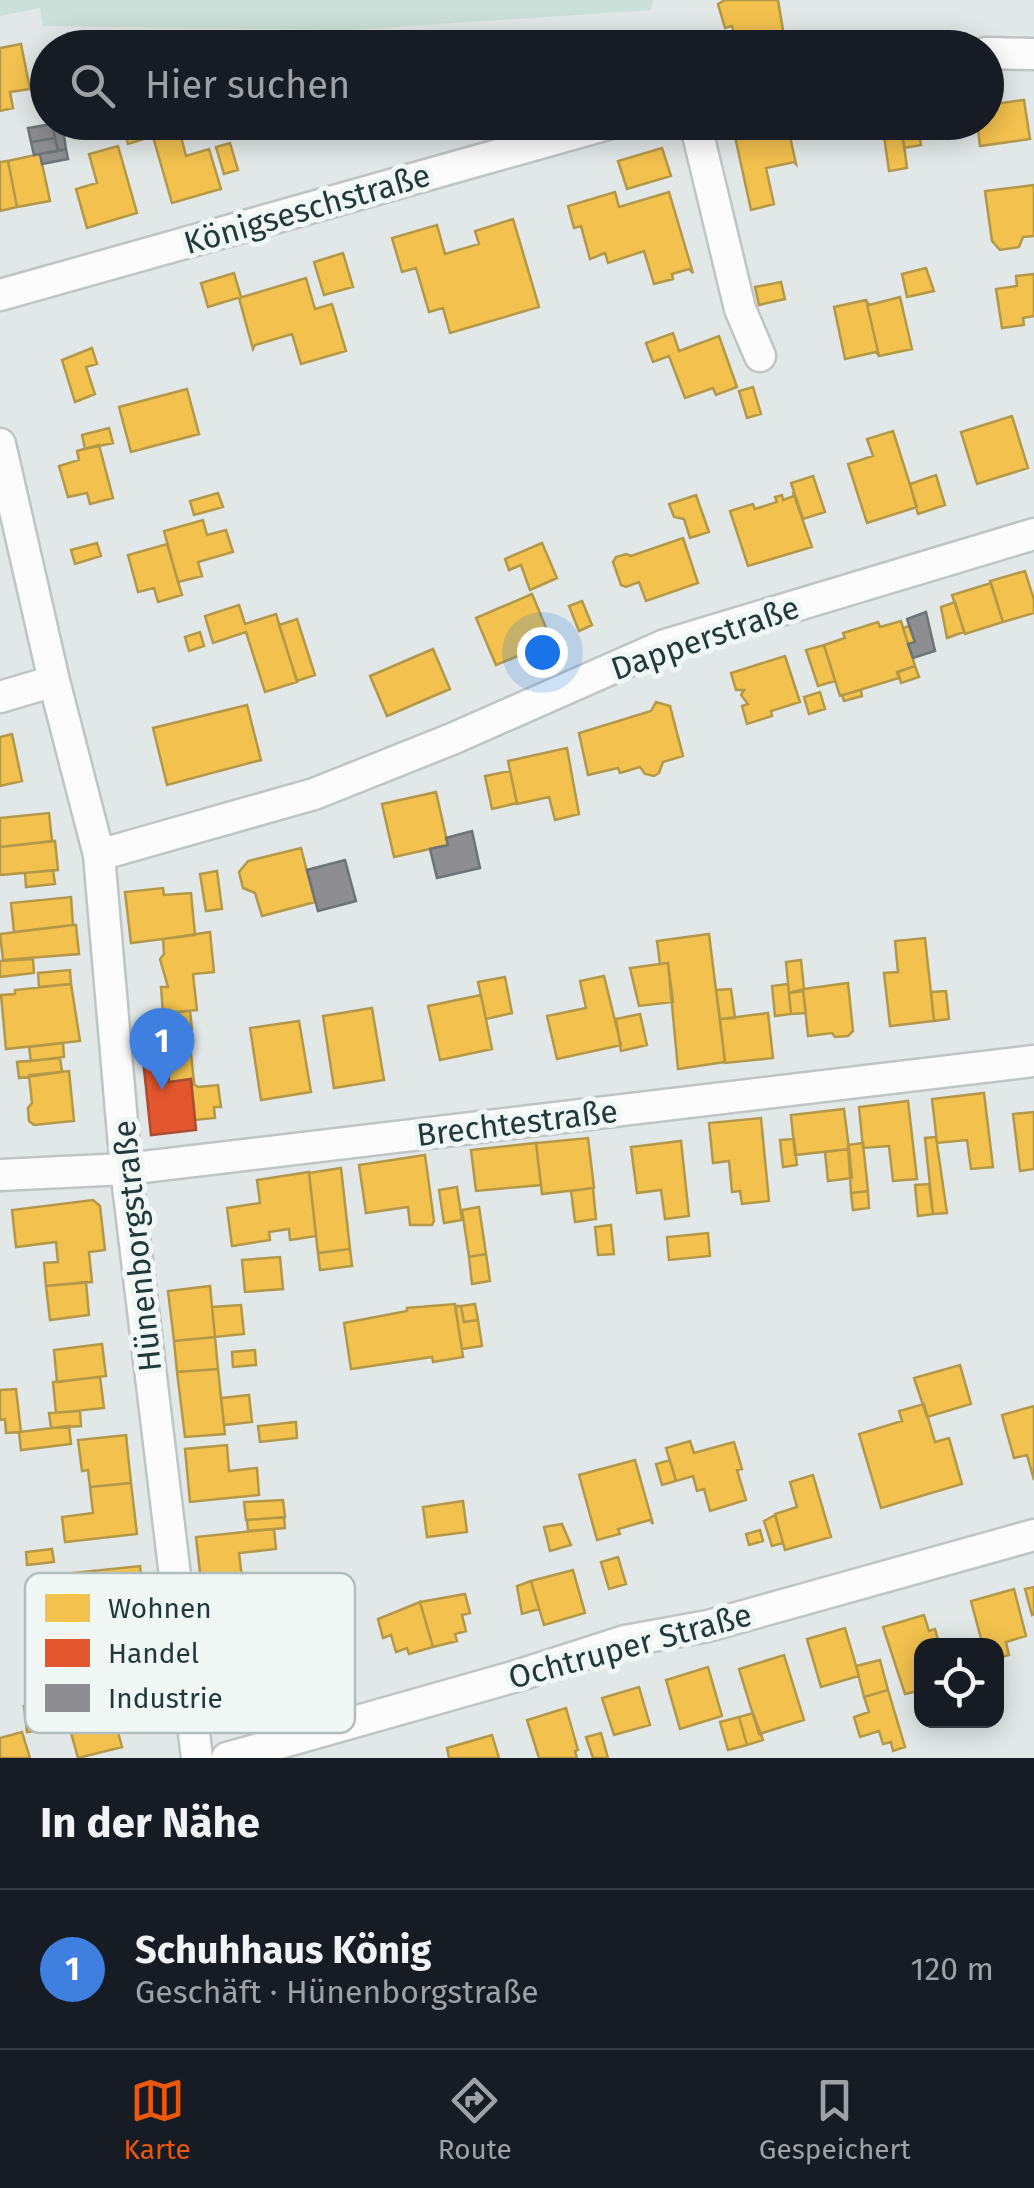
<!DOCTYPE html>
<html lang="de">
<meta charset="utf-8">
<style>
:root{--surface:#171b24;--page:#20242c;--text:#f1f3f6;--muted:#9ea1a6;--line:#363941;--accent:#ea580c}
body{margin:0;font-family:"Fira Sans",sans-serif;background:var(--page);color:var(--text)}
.controls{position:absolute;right:30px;bottom:30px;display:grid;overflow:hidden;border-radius:20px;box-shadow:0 5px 25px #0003}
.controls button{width:90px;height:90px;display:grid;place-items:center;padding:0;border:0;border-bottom:2px solid var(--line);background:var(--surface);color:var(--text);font:50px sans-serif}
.you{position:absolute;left:542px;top:652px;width:35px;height:35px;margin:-25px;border:8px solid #fff;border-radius:50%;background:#1a73e8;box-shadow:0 0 0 15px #1a73e833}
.badge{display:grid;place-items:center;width:65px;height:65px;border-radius:50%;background:var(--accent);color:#fff;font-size:32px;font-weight:700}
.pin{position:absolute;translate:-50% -82px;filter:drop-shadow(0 2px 5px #0008)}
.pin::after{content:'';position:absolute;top:52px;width:35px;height:30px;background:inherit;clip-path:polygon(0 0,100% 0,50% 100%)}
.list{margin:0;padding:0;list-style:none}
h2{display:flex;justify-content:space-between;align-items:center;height:130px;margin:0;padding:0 40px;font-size:42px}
h2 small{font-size:32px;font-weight:400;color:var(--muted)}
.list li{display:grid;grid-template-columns:65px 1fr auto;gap:30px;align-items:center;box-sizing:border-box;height:160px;padding:0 40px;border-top:2px solid var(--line)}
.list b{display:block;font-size:38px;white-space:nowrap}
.list p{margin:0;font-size:32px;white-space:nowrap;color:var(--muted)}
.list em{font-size:32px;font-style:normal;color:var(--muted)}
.icon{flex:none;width:55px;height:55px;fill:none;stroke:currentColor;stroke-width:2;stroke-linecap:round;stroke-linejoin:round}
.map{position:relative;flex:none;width:1034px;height:1758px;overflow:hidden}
.search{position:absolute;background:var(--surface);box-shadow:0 5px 25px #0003;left:30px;right:30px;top:30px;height:110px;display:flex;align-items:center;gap:25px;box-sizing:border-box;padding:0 35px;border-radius:55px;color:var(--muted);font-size:38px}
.sheet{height:290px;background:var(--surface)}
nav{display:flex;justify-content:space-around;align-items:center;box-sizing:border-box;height:140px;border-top:2px solid var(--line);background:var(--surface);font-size:28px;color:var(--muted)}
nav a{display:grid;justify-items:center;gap:5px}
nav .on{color:var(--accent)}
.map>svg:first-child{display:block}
.green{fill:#cbe0d8}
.homes{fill:#f2c14e;stroke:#b39848;stroke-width:2.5}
.shops{fill:#e4572e;stroke:#aa4e31;stroke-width:2.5}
.industry{fill:#8d8d92;stroke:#6d7477;stroke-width:2.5}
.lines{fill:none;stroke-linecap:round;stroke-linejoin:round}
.minor-casing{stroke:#bfc4c4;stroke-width:35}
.minor{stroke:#fbfcfb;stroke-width:30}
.labels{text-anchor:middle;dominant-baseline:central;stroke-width:10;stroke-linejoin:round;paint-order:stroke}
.street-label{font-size:32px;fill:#213939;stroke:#f0f7f5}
.key{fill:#f0f7f5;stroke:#b2bebd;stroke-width:2.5}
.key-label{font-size:28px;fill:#213939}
</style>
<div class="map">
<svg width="1034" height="1758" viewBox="0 0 1034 1758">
<rect width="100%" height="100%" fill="#e2e8e7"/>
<!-- green -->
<path class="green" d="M0 0H653L651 10 349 30 43 26 40 8 0 16Z"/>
<!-- homes -->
<path class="homes" d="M725 0H778L783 30 736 43 732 26 725 28 718 4Z
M579 34 582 48H533Z
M21 44 30 89 10 92 13 108 0 111V48Z
M1024 100 1030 139 980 146 977 122H986V105Z
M122 122H136L141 140 128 144Z
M137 122H152L153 136 141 140Z
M787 122 796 164 794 162 766 168 774 204 751 210 734 132Z
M882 122H901L907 168 889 171Z
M901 122H917L921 145 904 148Z
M178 125 186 156 209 149 221 189 172 203 152 133Z
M230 143 238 170 224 174 216 147Z
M118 146 137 213 87 228 76 189 97 183 89 154Z
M662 148 671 176 627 189 618 161Z
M40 154 50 201 17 207 8 161Z
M8 161 17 207 0 211V162Z
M1034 185V236L1023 237 1019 247 1000 250 992 241 985 191Z
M615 192 619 207 669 192 693 273 689 269 672 274 673 279 654 284 644 251 608 263 605 253 590 259 581 226 574 228 568 206Z
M513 219 539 307 450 333 443 308 429 312 416 268 402 272 392 238 437 225 445 254 479 244 475 231Z
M343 253 353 287 324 295 314 262Z
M926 268 934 291 907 297 902 274Z
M234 273 241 297 208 307 201 283Z
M1034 274V316L1023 318 1024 325 1002 328 996 289 1017 286 1016 276Z
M306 278 315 309 332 304 346 351 301 364 292 334 255 345 253 349 239 298Z
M781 282 785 299 759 305 755 287Z
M900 297 912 349 879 356 866 300 869 305Z
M866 300 879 356 876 352 845 359 834 307Z
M673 333 679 351 719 336 737 387 716 395 713 388 685 398 669 356 653 362 646 343Z
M92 348 97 364 86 367 95 394 75 402 62 360Z
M753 387 761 414 747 418 739 391Z
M187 389 199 434 131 452 119 407Z
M1012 416 1028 468 977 484 961 432Z
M109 428 113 443 85 449 82 435Z
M893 431 917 507 867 523 848 464 873 456 867 439Z
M99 445 113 498 90 504 87 493 68 497 59 466 79 460 77 451Z
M936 475 945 505 918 514 910 484Z
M813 476 825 512 803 519 791 483Z
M793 492 812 547 748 566 730 511 753 504 755 509 777 502 775 497 782 495 783 500 794 496Z
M218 493 223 507 194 515 190 501Z
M696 495 709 532 690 538 684 519 674 517 669 504Z
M203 520 207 535 226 530 233 552 198 562 202 576 178 582 164 531Z
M683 538 698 583 646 601 639 582 626 587 621 585 613 562 616 557 626 554 631 556Z
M97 543 101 556 75 564 71 550Z
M542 543 557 578 530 590 521 565 509 570 505 559Z
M167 544 182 595 158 602 154 588 138 592 128 555Z
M1025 571 1034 600V613L1003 622 990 581Z
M991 583 1003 622 965 634 952 595Z
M532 594 552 642 496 665 476 618Z
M582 601 592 625 579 631 569 606Z
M955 602 964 632 947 638 941 607Z
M239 605 245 624 276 614 297 682 265 692 246 632 213 643 205 616Z
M297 619 315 675 297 681 279 625Z
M901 621 915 666 897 672 899 678 840 696 824 645 845 638 843 633 878 622 880 627Z
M909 626 915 642 908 644 903 628Z
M200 632 204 646 189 651 185 637Z
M824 645 835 681 818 686 806 650Z
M433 649 450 689 387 716 370 676Z
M785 656 800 702 771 711 772 716 747 724 742 706 748 704 741 695 744 690H736L731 673Z
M915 666 919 677 901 683 898 672Z
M861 690 862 696 844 701 842 695Z
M820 692 825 709 809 714 804 697Z
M656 702 670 706 683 756 663 762 659 773 654 776 645 774 640 767 620 773 618 768 588 775 579 733 651 711Z
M247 705 261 760 167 785 153 728Z
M12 734 22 781 0 786V737Z
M567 748 579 814 555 820 549 797 517 804 508 761Z
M510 771 517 803 492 809 485 776Z
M436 792 448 845 394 857 382 804Z
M49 813 52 841 0 847V818Z
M55 841 58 870 0 875V847Z
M301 848 315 902 262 916 255 893 243 888 239 872 248 861Z
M53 870 55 884 26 887 25 873Z
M217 871 222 909 206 911 200 874Z
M163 888 164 895 191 893 195 935 131 943 125 892Z
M71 897 73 925 14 932 11 903Z
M73 925H76L79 954 3 960 0 934Z
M210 932 214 972 193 974 197 1010 163 1013 161 987H168L160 959 164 954 163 939Z
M709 934 725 1062 678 1069 668 963 660 964 657 941Z
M925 938 934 1021 890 1026 884 973 898 972 895 941Z
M33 959 34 973 0 977V961Z
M801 960 804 989 789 993 786 962Z
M668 963 673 1002 639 1006 630 968Z
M70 970 71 984 39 987 38 973Z
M604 976 621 1045 557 1059 547 1016 586 1008 580 981Z
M505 977 512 1013 486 1019 478 982Z
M848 983 853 1031 848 1036 835 1037 832 1033 808 1036 803 989Z
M71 984 80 1041 6 1049 1 995 15 994V990Z
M788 984 791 1014 775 1016 772 986Z
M731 989 735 1018 720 1019 716 990Z
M803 991 806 1013 791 1014 789 993Z
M946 991 949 1019 934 1021 931 992Z
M481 995 492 1049 440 1060 428 1006Z
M372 1008 384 1080 334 1088 323 1016Z
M190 1011 192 1029 164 1033 162 1014Z
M768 1013 773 1058 725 1063 720 1019Z
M640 1014 647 1045 621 1051 616 1019Z
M299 1021 311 1092 261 1100 250 1028Z
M189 1035 194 1082H169L164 1037Z
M63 1043 64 1057 31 1061 29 1047Z
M60 1058 62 1072 19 1078 17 1062Z
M69 1071 74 1121 34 1125 29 1121 28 1108 32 1103 29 1075Z
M191 1082 198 1087 218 1085 221 1107H214L215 1118 195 1120Z
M984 1093 993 1167 971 1169 967 1140 937 1143 932 1099Z
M908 1101 917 1179 893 1181 889 1146 863 1148 859 1107Z
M844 1109 849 1149 795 1155 791 1115Z
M1034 1112V1169L1020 1171 1013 1114Z
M761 1118 769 1201 742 1204 740 1191 732 1192 729 1161 713 1163 709 1123Z
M936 1137 947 1213 933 1214 925 1138Z
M588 1138 594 1188 542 1194 536 1143Z
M794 1139 797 1165 783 1167 780 1140Z
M681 1141 689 1216 665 1219 661 1190 637 1193 631 1147Z
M536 1143 541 1185 476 1191 471 1150Z
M863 1143 868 1191 851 1193 848 1145Z
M849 1149 852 1178 828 1181 825 1152Z
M425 1155 434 1221 432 1225H410L408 1207 366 1213 359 1165Z
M341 1168 350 1249 318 1253 309 1173Z
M309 1172 316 1236 290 1240 289 1229 269 1232 270 1240 232 1246 227 1208 260 1203 257 1180Z
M929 1184 933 1214 918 1216 915 1185Z
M457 1187 462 1220 444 1223 439 1190Z
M593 1188 596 1219 575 1222 571 1191Z
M868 1191 869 1208 853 1210 851 1193Z
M93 1200 100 1206 105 1250 89 1252 92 1282 46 1286 44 1263 58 1262 56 1242 16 1247 12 1210Z
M479 1207 486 1254 469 1257 462 1210Z
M611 1225 614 1254 598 1255 595 1227Z
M708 1233 710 1256 669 1260 667 1237Z
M350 1249 352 1266 320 1270 318 1253Z
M486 1254 490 1281 472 1284 469 1257Z
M280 1257 283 1289 245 1292 242 1260Z
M86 1282 89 1315 50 1320 46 1286Z
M210 1286 215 1337 174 1341 168 1291Z
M455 1304 463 1357 433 1362 432 1357 351 1369 344 1323 407 1311V1308Z
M475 1304 478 1320 464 1322 461 1306Z
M241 1305 244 1334 215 1337 212 1307Z
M455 1306H461L464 1322 478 1320 482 1346 462 1349Z
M215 1337 218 1369 177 1372 174 1341Z
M102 1344 106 1376 57 1382 54 1350Z
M255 1350 256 1365 233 1367 232 1352Z
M960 1365 971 1404 927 1417 914 1378Z
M218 1369 225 1434 185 1437 177 1372Z
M100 1377 104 1408 56 1413 53 1382Z
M16 1389 21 1432 6 1433 5 1419 0 1420V1390Z
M249 1395 252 1422 224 1425 221 1398Z
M924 1404 935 1442 949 1438 962 1484 881 1508 859 1434 902 1421 899 1411Z
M1034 1406V1480L1027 1455 1014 1458 1002 1415Z
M80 1411 81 1426 51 1428 49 1413Z
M296 1422 297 1438 260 1442 258 1426Z
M69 1426 71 1444 21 1450 19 1432Z
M126 1435 131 1483 90 1487 88 1470 82 1471 78 1440Z
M690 1441 694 1453 734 1442 742 1469 737 1470 746 1500 710 1511 704 1489 697 1491 693 1476 676 1481 666 1448Z
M227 1445 229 1471 257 1468 259 1495 190 1502 185 1449Z
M635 1460 653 1524 650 1520 618 1529 620 1534 597 1540 579 1475Z
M670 1460 676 1481 662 1485 656 1464Z
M813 1475 831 1537 785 1550 775 1514 797 1507 790 1482Z
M131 1483 137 1534 65 1542 62 1517 93 1513 90 1487Z
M283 1500 285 1517 246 1520 244 1502Z
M463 1501 467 1532 427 1537 423 1507Z
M775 1515 783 1543 772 1546 764 1521Z
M284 1517 285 1528 248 1531 247 1520Z
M562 1524 571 1545 550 1551 544 1527Z
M274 1529 276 1549 239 1553 243 1586 202 1590 196 1537Z
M760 1530 763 1541 749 1545 746 1534Z
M52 1549 54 1562 27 1565 26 1552Z
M618 1557 626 1584 609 1589 601 1562Z
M140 1566 146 1617 105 1621 102 1596 75 1599 72 1573Z
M573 1570 585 1613 544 1625 531 1581Z
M531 1581 539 1609 522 1614 517 1586Z
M1034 1587V1614L1032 1615 1025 1589Z
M1014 1589 1026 1636 1006 1642 1009 1655 996 1659V1646H983L971 1601Z
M465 1594 470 1613 462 1615 466 1631 455 1634 457 1641 433 1647 420 1602Z
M420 1602 433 1647 409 1654 407 1648 396 1652 391 1635 383 1638 378 1619Z
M924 1615 929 1631 935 1629 939 1643 922 1646V1690L905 1694 883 1627Z
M845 1628 859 1676 821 1687 807 1639Z
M784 1655 804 1720 759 1734 739 1669Z
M880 1660 888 1690 864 1697 856 1666Z
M708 1667 722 1716 680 1729 666 1680Z
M639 1687 650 1725 614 1735 602 1698Z
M888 1690 905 1747 893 1751 891 1742 883 1744 879 1731 860 1737 854 1717 869 1712 864 1697Z
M39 1691 45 1730 27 1732 24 1706 41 1704Z
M566 1708 578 1750 575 1751 577 1758H539L527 1720Z
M112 1710 122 1747 78 1758 68 1722Z
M753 1713 763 1740 747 1745 739 1717Z
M739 1717 747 1745 728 1750 720 1722Z
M22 1732 30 1758H0V1738Z
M601 1733 608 1758H593L586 1737Z
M492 1735 499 1758H449L447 1748Z"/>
<!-- shops -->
<path class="shops" d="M164 1037 169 1082 191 1079 196 1130 151 1135 141 1040Z"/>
<!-- industry -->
<path class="industry" d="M62 122 66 149 58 151 52 124Z
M52 124 55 138 31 142 28 128Z
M55 138 58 151 34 155 31 142Z
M66 149 68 159 42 164 40 154Z
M926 612 935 651 913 658 908 644 915 642 907 619Z
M472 831 480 868 437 878 430 849 448 845 446 838Z
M345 860 356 901 318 911 307 870Z"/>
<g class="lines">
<defs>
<path id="minor" d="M986 53 1034 54
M695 122 740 309 760 356
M0 295 615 122
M0 444 54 681 99 855 126 1169 197 1758
M0 697 54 681
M99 855 314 794 452 739 665 645 1034 534
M0 1175 126 1169 1034 1061
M227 1758 513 1677 625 1641 708 1626 1034 1535"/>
</defs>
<!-- minor casing -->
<use href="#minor" class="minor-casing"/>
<!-- minor -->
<use href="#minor" class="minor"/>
</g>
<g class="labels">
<!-- street labels -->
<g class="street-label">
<text transform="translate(307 209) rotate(-16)">Königseschstraße</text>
<text transform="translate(705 638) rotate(-19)">Dapperstraße</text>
<text transform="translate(517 1123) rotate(-7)">Brechtestraße</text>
<text transform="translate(137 1246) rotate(-96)">Hünenborgstraße</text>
<text transform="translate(630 1646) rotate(-15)">Ochtruper Straße</text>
</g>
</g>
<!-- legend -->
<rect x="25" y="1573" width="330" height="160" rx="15" class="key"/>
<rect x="45" y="1594" width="45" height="28" fill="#f2c14e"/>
<rect x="45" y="1639" width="45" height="28" fill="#e4572e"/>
<rect x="45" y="1684" width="45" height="28" fill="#8d8d92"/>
<g class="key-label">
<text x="108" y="1618">Wohnen</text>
<text x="108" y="1663">Handel</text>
<text x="108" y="1708">Industrie</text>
</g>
</svg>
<div class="controls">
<button><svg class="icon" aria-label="locate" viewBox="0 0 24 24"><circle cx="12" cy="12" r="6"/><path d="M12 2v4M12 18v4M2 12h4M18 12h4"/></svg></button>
</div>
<div class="you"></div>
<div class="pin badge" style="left:162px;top:1090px;background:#3f7fe0">1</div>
<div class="search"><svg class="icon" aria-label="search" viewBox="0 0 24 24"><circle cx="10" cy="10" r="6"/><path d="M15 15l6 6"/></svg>Hier suchen</div>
</div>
<section class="sheet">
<h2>In der Nähe<small></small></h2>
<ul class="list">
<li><span class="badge" style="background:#3f7fe0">1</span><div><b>Schuhhaus König</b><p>Geschäft · Hünenborgstraße</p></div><em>120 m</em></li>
</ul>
</section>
<nav>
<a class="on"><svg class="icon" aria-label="map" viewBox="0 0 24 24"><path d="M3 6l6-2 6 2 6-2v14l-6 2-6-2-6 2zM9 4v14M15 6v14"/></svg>Karte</a>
<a><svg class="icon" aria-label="directions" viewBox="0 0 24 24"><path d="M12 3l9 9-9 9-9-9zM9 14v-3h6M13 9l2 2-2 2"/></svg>Route</a>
<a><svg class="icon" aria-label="saved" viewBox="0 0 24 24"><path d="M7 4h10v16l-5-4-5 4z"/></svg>Gespeichert</a>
</nav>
